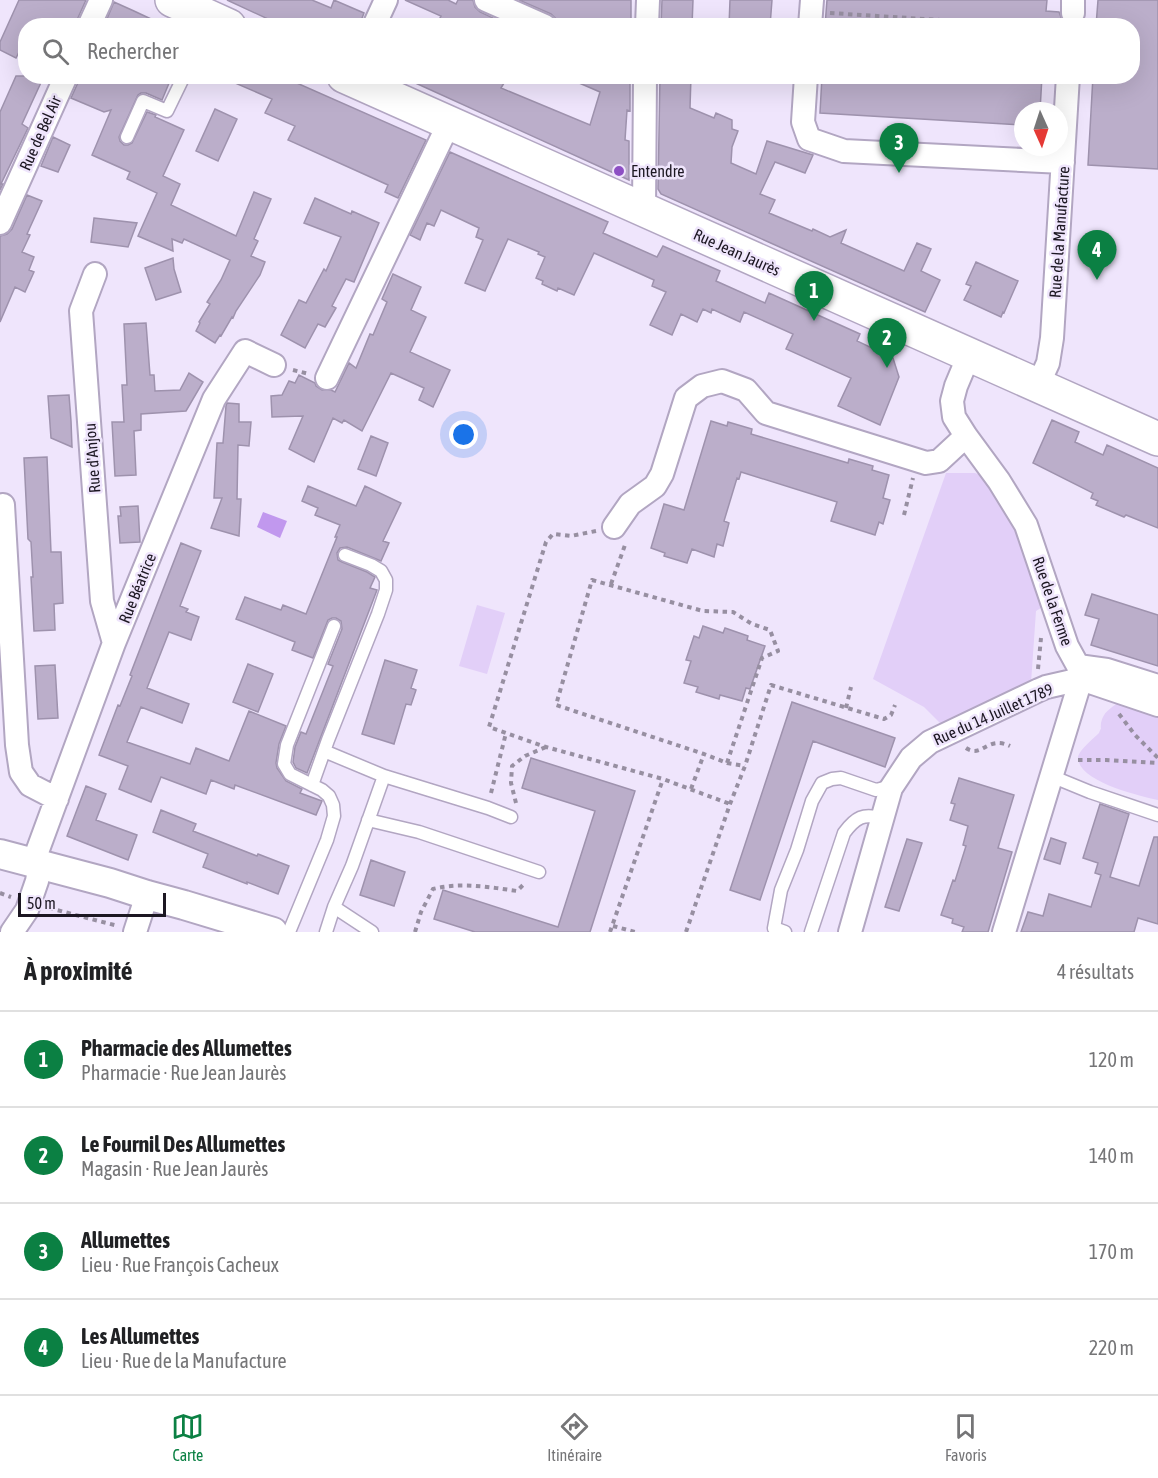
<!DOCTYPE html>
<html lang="fr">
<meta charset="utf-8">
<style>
:root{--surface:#fff;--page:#f6f6f6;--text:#202124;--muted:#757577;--line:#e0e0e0;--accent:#0b8043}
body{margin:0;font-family:"Asap Condensed",sans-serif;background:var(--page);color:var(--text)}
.compass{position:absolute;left:1014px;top:102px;width:54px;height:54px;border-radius:50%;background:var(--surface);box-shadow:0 6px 24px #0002;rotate:177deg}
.scale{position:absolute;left:18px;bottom:15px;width:148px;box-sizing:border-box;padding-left:6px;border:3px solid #1c1722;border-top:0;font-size:16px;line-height:21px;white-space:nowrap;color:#1c1722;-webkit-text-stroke:4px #efe5fc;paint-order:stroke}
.you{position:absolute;left:464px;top:435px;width:21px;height:21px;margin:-15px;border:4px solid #fff;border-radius:50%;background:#1a73e8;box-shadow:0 0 0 9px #1a73e833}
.badge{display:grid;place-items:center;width:39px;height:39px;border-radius:50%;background:var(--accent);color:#fff;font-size:20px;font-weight:700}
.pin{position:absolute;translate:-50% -50px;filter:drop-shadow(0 2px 3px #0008)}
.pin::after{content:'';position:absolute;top:32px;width:21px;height:18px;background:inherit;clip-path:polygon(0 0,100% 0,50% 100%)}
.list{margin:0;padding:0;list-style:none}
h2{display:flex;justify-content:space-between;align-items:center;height:78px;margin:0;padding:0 24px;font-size:26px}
h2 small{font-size:20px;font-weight:400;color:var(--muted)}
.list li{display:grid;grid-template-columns:39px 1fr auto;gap:18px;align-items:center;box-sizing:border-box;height:96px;padding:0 24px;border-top:2px solid var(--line)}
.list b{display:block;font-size:22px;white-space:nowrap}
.list p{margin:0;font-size:20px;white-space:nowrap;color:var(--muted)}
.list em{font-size:20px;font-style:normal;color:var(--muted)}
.icon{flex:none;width:33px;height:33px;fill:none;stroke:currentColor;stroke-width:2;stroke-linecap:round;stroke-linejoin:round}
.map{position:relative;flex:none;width:1158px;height:932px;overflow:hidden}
.search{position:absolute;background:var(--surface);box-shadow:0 6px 24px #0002;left:18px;right:18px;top:18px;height:66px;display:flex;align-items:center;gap:15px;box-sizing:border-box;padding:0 21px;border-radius:24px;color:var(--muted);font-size:22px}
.sheet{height:462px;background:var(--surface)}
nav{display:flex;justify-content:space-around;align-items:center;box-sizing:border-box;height:84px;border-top:2px solid var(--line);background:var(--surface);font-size:16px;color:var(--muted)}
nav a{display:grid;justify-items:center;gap:3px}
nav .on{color:var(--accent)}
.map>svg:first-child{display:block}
.green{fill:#e2cff8}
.water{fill:#c198ee}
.building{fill:#bbaeca;stroke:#9e92ad;stroke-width:1.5}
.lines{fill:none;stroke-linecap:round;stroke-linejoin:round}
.service-casing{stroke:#b2a6c2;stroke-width:15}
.minor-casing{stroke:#b2a6c2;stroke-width:26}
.tertiary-casing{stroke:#b2a6c2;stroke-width:32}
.secondary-casing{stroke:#b2a6c2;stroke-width:36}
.path{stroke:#978fa1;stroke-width:4;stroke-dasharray:4.5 4.5;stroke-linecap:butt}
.service{stroke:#fff;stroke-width:12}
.minor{stroke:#fff;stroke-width:22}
.tertiary{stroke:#fff;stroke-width:28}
.secondary{stroke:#fff;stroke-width:33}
.poi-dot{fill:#8d4fc4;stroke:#efe5fc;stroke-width:2}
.labels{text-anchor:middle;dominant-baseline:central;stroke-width:5;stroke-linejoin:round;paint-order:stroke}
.street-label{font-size:16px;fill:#1c1722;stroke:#efe5fc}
.poi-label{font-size:16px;fill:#1c1722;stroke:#efe5fc;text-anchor:start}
</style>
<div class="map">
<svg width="1158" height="932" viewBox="0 0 1158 932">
<rect width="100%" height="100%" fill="#efe5fc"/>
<!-- green -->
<path class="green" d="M946 473H975L991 479 1021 526 1047 604 1036 611 1031 683 941 724 924 707 873 679Z
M477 605 505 613 487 674 459 666Z
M1119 702 1158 713V800C1140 796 1079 782 1078 758 1078 751 1094 738 1099 733 1103 723 1100 733 1101 723 1103 712 1111 708 1119 702Z"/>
<!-- water -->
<path class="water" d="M263 512 287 521 280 538 257 527Z"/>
<!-- building -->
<path class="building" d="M19 0H86L77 20 76 26H26V38L16 58 0 50V42Z
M227 0H312L331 8 334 0 364 13 359 26H283Z
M405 0H448L456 4 458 0H473L475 7 480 12 510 26H451L439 20 441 16Z
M519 0H631V26H558L556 19 551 14Z
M662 0H693L692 26H661Z
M730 0H772L770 26H729Z
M827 0H1047L1046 11 1059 12 1062 20 1069 26H825Z
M1098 0H1158V169L1088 165 1093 76H1132V26H1096Z
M114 2 134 11 166 26H104Z
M16 76H44L22 124 28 128 1 184H3L0 190V112Z
M81 76H172L162 100 146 93H141L138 95 119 137 120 141 124 145H128L132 143 147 112 156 115 155 117 184 130 163 176 180 184 171 205 236 236 254 192 271 199 254 239 258 241 251 256 265 262 260 275 236 311 233 318 232 317 221 336 220 335 215 343 196 331 200 323 199 322 210 304 207 302 221 280 230 260 184 239 182 243 172 239 173 251 138 236 157 193 127 179 130 172 92 155 111 110 104 112 71 98Z
M219 76H281L426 140 398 198 385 192 388 185 288 140 295 126 265 113 272 99Z
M400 76H467L480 82 483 76H488L504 83 501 88 590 125 600 92 563 76H619L630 81V111L627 110 625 140 629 141V180Z
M660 76H691L690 108 714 118 716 113 732 120V129L738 131 732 147 731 163 756 174 767 141 813 155 805 173 775 162 760 194 775 200 769 213 812 231 813 229 830 237 846 230 841 243 904 271 917 243 931 249 921 271 940 280 925 312 661 194 658 189Z
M822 76H1042L1040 111H1023V125L820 113Z
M215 109 237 119 218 161 196 151Z
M53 137 70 145 58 172 41 166Z
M450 152 608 222 603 233 657 257 663 246 720 271 716 281 765 303 769 293 860 334 857 341 893 358 899 377 880 425 838 406 851 378 786 349 793 334 744 312 740 322 712 309 711 313 703 309 697 322 681 314 672 335 650 325 666 292 652 286 654 280 594 253 574 295 558 288 557 291 542 284 543 281 536 278 545 257 538 254 539 252 508 239 485 291 465 283 483 240 476 237 479 228 441 210 434 226 427 223 420 240 410 235Z
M27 195 42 201 27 234 30 235 22 252 34 257 29 270 34 272 25 292 15 287 0 322V236L7 234 12 229Z
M315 198 351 214 352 211 379 223 354 282 346 279 332 306 336 308 325 327 318 324 305 348 281 335 299 300 306 303 324 269 326 271 341 237 304 223Z
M94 218 137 223 128 247 91 242Z
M173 258 174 269 181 292 156 300 145 268Z
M976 262 1018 281 1004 313 1003 312 1001 317 964 300 971 286 966 284Z
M393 274 421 287 411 310 426 317 410 352 450 370 433 407 419 400 424 388 391 373 362 431 344 420 342 423 333 418 314 462 289 449 303 416 272 417 271 396 282 395 289 381 295 383 299 375 315 383 316 386 322 390H331L335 392 349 363 356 368 370 334 373 335 387 302 382 299Z
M146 323 150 375H154L155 391 180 390 189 373 203 382 186 411 141 414V430L134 431 136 475 115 476 112 422H124L122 385H127L124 324Z
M69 395 71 421 72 447 51 438 48 396Z
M227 403 239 404V422H251L249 446 238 445 237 499H241L239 536 211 528 222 498H214L217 443H223L226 406Z
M1052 420 1079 432 1075 442 1103 455 1107 445 1158 468V528L1126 515 1124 517 1096 505 1098 501 1091 498 1093 493 1033 463Z
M711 421 727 426 728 422 752 429 751 434 848 463 849 459 873 466 872 470 889 475 883 498 890 500 883 524 879 522 875 535 831 521 837 502 741 472 739 479 737 478 724 521 729 523 723 546 717 544 714 557 692 549 687 563 664 556 665 553 651 548 664 504 684 510Z
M371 436 388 443 376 476 358 469Z
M47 457 51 552H61L63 603 54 604 55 630 34 631 31 577H33L31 542 28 539 24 458Z
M308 486 356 506 365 486 401 503 383 541 389 543 381 561 347 547 340 548 337 553 338 560 342 562 367 572 375 577 370 588 377 590 307 773 296 768 293 762 295 747 301 732 306 734 333 666 328 664 342 629 341 621 336 618H332L328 620 313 658 292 650 295 642 236 619 245 597 281 610 283 605 306 614 337 537H335L340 525 315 515 318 508 302 501Z
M138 506 140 542 120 543 118 516H121L120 507Z
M181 543 201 551 180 606 188 609 186 612 199 617 191 640 169 632 147 688 189 704 182 723 141 707 127 742 190 764 196 748 229 761 249 711 286 726 279 744 276 763 277 768 286 781 302 789 300 793 322 801 316 815 235 785 234 789 211 780 206 794 161 777 151 802 119 789 128 766 99 755 118 705 120 706 132 676 130 675Z
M1092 594 1158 615V666L1091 645 1099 619 1085 615Z
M703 626 723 633 725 628 748 636 747 640 765 646 750 689 746 688 742 701 720 695 719 699 696 692 698 687 684 683 691 661 686 660 694 636 699 638Z
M385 660 417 670 411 688 416 690 411 705 406 704 394 744 362 734Z
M248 664 273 674 258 712 233 702Z
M55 665 58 718 38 719 35 666Z
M792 702 895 738 885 767 813 741 760 900 730 890Z
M531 758 635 791 590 932H475L434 919 443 890 558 927 595 811 522 788Z
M959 778 1014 795 998 848 1012 852 988 932H962L964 927 952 923 953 919 941 915 953 880 955 881 966 846 963 845 968 826 950 820 955 804 951 803Z
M86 786 106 794 96 820 137 835 128 860 67 836Z
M1100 804 1129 814 1110 877 1139 886 1154 837H1158V924L1138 918 1134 932H1021L1028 912 1043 916 1049 894 1091 907 1101 875 1095 873 1098 863 1083 858Z
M161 810 196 824 193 831 257 856 258 854 289 866 278 894 247 882V884L203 867 208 854 153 832Z
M1051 838 1066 843 1060 864 1044 859Z
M907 839 922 843 899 911 885 907Z
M371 860 405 872 394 906 360 895Z"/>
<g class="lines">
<defs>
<path id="service" d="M127 137 143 101 167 111 184 76
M324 751 384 776 488 808 511 817
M1051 776 1090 792 1158 815
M312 785 328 740 378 614 386 590V580L381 571 371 565 345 555
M368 820 419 832 539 872
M334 907 372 932
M289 932 327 840 334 816 333 805 329 796 322 790 290 774 284 764 287 745 334 626
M326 932 334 907 352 866 384 776
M785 932 774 928 781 890 797 850 812 801 822 783 832 779 841 778 876 790 884 788 890 790
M811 932 844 833C855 818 864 812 882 819"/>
<path id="minor" d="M486 0 545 26
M1073 13V0
M89 26 101 0
M374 26 386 0
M647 26 648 0
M810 26 812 0
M806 76 803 122 809 139 844 151 1063 162
M644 210 645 76
M0 223 66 76
M95 274 81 311 102 601 114 643
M969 355 956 386 952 401 954 417 966 436 999 481 1026 525 1067 646 1078 666 1081 679 1004 932
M327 378 449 123
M1038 385 1048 363 1052 338 1068 76
M3 505 17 745 21 772 30 785 57 799
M614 527 630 504 655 486 662 474 686 398 702 386 722 381 746 390 766 413 926 463 939 461 966 436
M1078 666 1107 670 1158 686
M1081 679 1158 705
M33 863 114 643 214 399 245 351 274 365
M12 932 27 910 37 881 40 864
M135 932 147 895
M850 932 891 788 911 758 930 742 1039 690 1046 687 1081 679"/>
<path id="tertiary" d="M0 854 110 883 147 895 184 905 273 932"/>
<path id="secondary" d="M172 0 229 26
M344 76 1158 439"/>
</defs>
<!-- service casing -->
<use href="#service" class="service-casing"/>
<!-- minor casing -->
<use href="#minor" class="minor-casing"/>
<!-- tertiary casing -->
<use href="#tertiary" class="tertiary-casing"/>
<!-- secondary casing -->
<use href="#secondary" class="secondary-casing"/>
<!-- path -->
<path class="path" d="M830 13 1034 26
M293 370 309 374
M904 515 913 478
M596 531 571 536 553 534 546 542 489 727 546 747 663 779 730 804
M611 584 625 545
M1038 669 1041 638
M846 708 851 687
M1119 714 1135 735 1158 758
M966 748C982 759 987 735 1010 746
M1078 760H1106L1158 763
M727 763 762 658 778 651 770 630 752 624 733 612 703 611 592 580 556 705 704 754 727 763 745 766
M691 789 704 754
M491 793 506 733
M516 803 511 783 512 766 525 756 546 747
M0 893 11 897
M49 908 118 926
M613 926 635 932
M415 932 421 912 433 889C460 882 489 887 517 891L525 883
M610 932 663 779
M686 932 730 804 745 766 771 685 884 719 891 715 895 705"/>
<!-- service -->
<use href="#service" class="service"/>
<!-- minor -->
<use href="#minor" class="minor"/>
<!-- tertiary -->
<use href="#tertiary" class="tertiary"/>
<!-- secondary -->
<use href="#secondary" class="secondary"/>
</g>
<!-- markers -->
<circle class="poi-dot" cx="619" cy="171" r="6"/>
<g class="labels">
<!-- street labels -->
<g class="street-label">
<text transform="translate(40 133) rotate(-66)">Rue de Bel Air</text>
<text transform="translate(1059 232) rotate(-86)">Rue de la Manufacture</text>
<text transform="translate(737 252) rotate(24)">Rue Jean Jaurès</text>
<text transform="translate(92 458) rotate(-94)">Rue d'Anjou</text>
<text transform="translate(137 588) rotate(-68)">Rue Béatrice</text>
<text transform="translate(1053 601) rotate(71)">Rue de la Ferme</text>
<text transform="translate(993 714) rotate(-24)">Rue du 14 Juillet 1789</text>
</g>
<!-- poi labels -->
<g class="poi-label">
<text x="631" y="171">Entendre</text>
</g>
</g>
</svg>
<svg class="compass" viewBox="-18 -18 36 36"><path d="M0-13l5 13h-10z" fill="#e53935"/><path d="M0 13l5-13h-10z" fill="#757577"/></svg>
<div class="scale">50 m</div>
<div class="you"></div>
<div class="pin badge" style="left:814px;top:321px">1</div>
<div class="pin badge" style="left:887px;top:368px">2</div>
<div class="pin badge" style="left:899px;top:173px">3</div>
<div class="pin badge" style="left:1097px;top:280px">4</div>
<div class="search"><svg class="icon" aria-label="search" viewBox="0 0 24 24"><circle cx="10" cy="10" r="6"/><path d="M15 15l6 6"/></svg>Rechercher</div>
</div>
<section class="sheet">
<h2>À proximité<small>4 résultats</small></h2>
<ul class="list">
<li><span class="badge">1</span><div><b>Pharmacie des Allumettes</b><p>Pharmacie · Rue Jean Jaurès</p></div><em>120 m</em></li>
<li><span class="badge">2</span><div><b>Le Fournil Des Allumettes</b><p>Magasin · Rue Jean Jaurès</p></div><em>140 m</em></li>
<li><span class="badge">3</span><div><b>Allumettes</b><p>Lieu · Rue François Cacheux</p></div><em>170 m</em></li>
<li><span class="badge">4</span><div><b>Les Allumettes</b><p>Lieu · Rue de la Manufacture</p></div><em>220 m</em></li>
</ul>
</section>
<nav>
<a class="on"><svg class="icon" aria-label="map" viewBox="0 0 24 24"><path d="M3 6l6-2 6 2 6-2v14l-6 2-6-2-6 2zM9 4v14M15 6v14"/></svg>Carte</a>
<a><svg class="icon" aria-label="directions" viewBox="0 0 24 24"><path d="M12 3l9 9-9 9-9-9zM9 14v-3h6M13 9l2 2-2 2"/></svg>Itinéraire</a>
<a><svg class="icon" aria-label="saved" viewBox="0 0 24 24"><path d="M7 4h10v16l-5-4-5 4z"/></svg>Favoris</a>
</nav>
